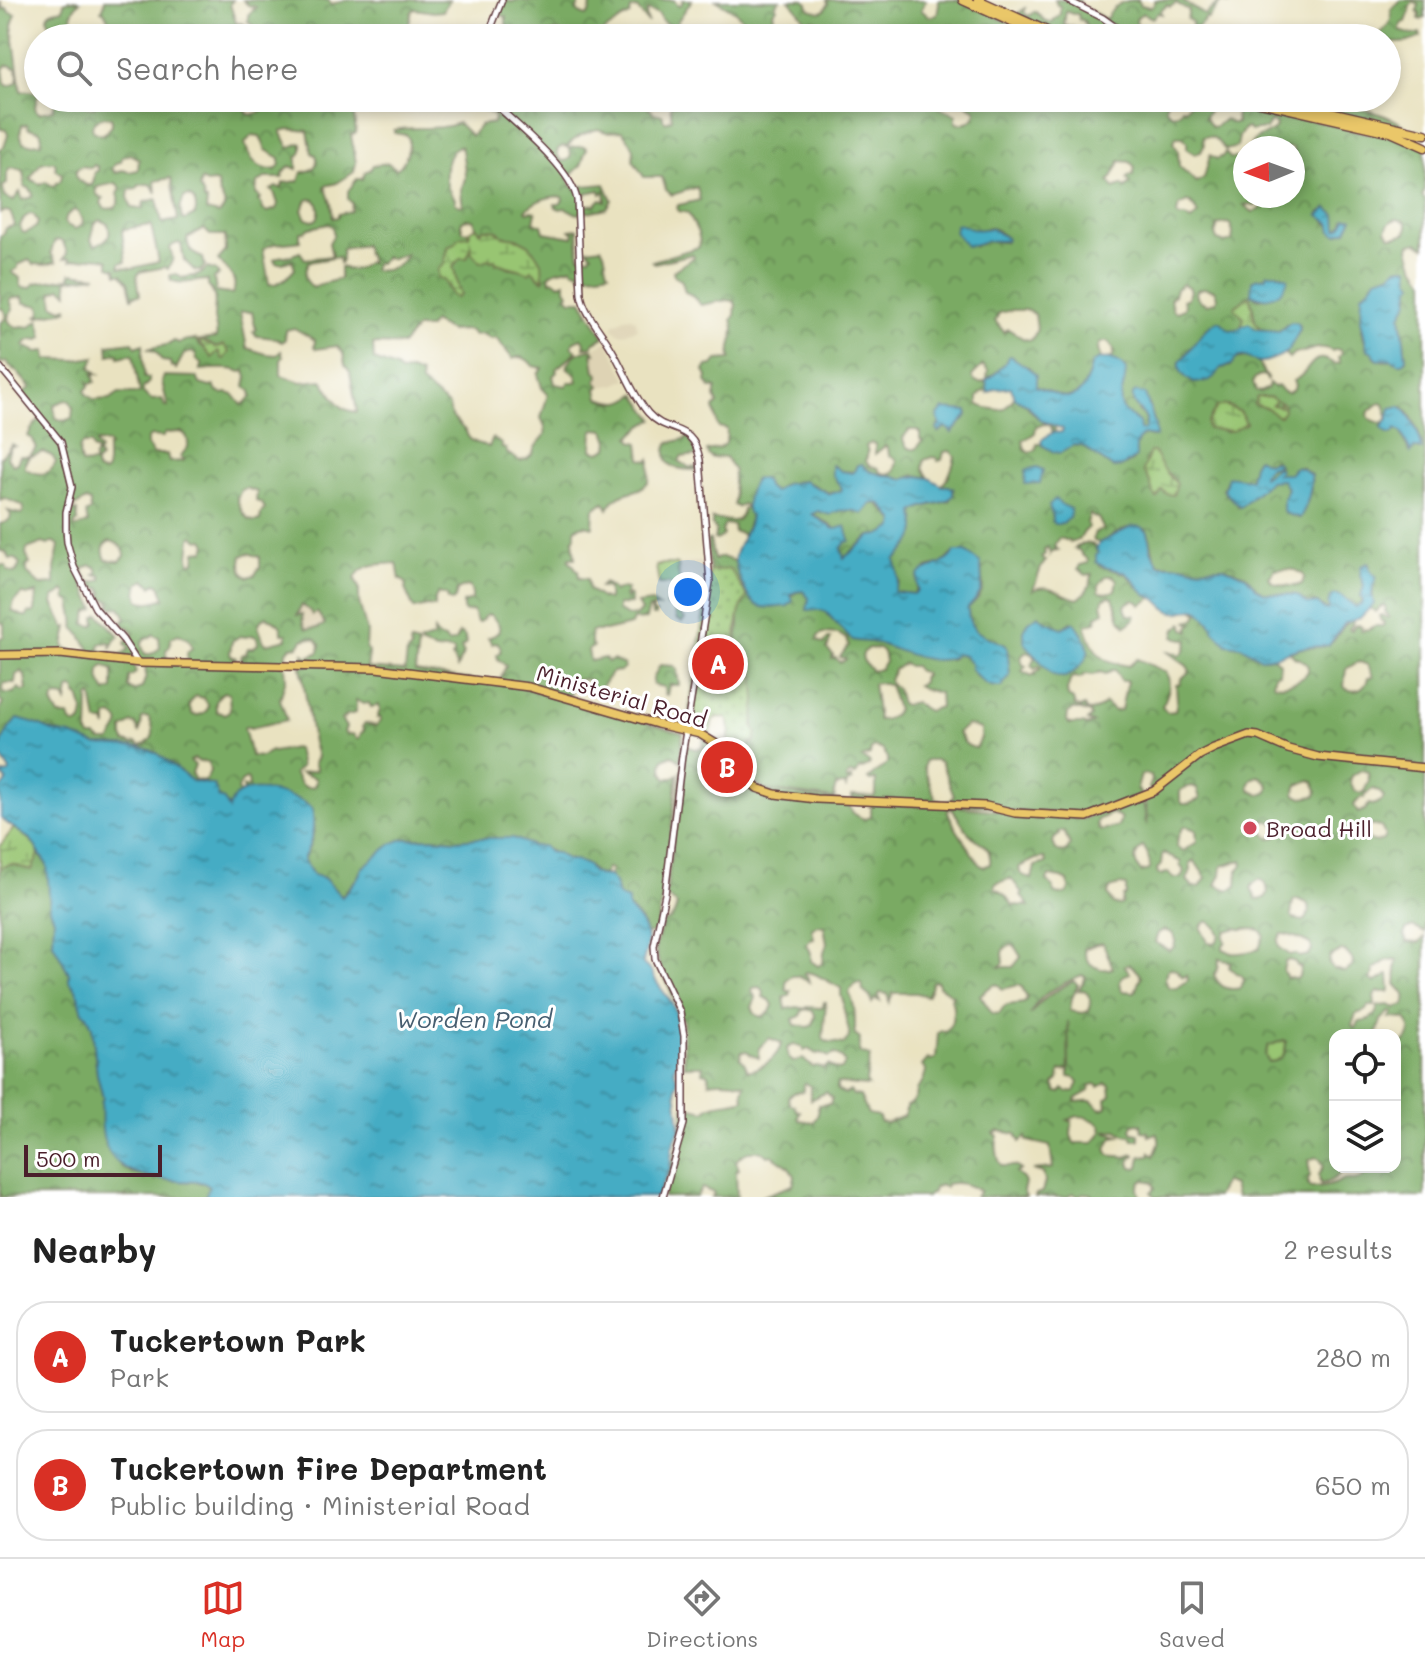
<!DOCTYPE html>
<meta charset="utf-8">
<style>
:root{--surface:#fff;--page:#f2f2f2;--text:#222;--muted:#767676;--line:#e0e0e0;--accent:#d93025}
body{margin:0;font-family:Mali,sans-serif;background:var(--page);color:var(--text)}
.controls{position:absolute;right:24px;bottom:24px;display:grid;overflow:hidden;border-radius:16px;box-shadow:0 4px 12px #0003}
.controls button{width:72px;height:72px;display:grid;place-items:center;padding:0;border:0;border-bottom:2px solid var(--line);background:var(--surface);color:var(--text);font:40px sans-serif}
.compass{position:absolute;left:1233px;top:136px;width:72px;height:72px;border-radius:50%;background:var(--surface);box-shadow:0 4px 12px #0003;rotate:269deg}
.scale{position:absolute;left:24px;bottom:20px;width:138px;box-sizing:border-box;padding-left:8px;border:4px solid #4a1f2b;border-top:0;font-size:22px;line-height:28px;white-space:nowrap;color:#4a1f2b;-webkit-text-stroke:6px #fff;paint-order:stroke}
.you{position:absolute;left:688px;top:592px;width:28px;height:28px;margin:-20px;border:6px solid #fff;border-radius:50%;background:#1a73e8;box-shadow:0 0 0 12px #1a73e833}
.badge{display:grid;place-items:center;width:52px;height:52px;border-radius:50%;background:var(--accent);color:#fff;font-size:26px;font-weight:700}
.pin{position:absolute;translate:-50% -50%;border:4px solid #fff;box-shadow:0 2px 8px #0006}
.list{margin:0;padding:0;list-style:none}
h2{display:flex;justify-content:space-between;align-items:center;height:104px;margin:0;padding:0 32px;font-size:34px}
h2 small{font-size:26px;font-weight:400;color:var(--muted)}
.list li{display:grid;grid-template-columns:52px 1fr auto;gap:24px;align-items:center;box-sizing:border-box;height:112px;margin:0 16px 16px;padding:0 16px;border:2px solid var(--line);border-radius:32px}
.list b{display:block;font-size:30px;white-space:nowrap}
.list p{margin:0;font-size:26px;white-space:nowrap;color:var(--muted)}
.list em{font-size:26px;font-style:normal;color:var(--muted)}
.icon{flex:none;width:44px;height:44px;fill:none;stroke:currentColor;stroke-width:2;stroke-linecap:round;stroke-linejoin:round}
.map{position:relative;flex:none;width:1425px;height:1197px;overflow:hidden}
.search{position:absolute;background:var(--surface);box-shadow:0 4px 12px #0003;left:24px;right:24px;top:24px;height:88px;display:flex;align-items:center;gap:20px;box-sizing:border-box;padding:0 28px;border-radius:44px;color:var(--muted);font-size:30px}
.sheet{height:360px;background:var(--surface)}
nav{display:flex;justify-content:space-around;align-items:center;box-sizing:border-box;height:112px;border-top:2px solid var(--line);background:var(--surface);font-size:22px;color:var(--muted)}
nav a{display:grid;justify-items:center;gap:4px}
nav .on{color:var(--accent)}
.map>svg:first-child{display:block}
.built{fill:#ded3b4}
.grass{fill:url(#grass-tufts);stroke:#71724e;stroke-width:2}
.forest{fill:url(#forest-crowns);stroke:#626448;stroke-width:2;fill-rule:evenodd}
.wetland{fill:url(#wetland-marsh);stroke:#71724e;stroke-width:2}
.park{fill:url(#park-dots);stroke:#71724e;stroke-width:2}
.water{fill:url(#water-ripples);stroke:#476678;stroke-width:2;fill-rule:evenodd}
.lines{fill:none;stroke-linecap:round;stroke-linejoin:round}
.minor-casing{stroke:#623c41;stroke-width:8}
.major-casing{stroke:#623c41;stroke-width:10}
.highway-casing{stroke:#623c41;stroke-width:11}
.minor{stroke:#fff;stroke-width:5}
.major{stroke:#eac769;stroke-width:7}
.highway{stroke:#eac769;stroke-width:8}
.poi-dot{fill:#d1495b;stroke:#fff;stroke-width:3}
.labels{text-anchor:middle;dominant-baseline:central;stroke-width:6;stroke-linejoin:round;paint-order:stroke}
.street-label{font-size:22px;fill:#4a1f2b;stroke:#fff}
.poi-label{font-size:22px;fill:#4a1f2b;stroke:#fff;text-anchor:start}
.water-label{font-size:24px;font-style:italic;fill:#475e70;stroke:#fff}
</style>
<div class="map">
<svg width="1425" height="1197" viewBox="0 0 1425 1197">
<defs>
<pattern id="grass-tufts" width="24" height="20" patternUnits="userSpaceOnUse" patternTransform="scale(2)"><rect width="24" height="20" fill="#98c572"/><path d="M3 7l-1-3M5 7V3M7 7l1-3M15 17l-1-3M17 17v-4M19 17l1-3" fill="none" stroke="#7e9f5e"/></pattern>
<pattern id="forest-crowns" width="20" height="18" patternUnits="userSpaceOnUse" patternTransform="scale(2)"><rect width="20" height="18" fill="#7aaa64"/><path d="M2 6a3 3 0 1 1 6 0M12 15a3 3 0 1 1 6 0" fill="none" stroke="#668a53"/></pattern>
<pattern id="wetland-marsh" width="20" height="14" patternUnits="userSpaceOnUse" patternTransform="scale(2)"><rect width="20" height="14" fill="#98c572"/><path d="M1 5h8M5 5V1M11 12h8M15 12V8" fill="none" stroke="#7e9f5e"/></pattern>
<pattern id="park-dots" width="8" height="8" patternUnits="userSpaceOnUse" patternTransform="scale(2)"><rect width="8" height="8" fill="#98c572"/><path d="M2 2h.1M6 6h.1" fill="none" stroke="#7e9f5e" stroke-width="1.8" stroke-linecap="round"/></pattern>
<pattern id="water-ripples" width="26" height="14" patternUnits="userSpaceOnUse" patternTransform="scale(2)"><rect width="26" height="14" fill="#44acc4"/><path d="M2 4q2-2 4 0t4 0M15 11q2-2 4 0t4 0" fill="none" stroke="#3b8b9f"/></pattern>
</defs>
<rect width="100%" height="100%" fill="#fff"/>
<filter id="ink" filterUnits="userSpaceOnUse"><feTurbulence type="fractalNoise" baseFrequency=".0125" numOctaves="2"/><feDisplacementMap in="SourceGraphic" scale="16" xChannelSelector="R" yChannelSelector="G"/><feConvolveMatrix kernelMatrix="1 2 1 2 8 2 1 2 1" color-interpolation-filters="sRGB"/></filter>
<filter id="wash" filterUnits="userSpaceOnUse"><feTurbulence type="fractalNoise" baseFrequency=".006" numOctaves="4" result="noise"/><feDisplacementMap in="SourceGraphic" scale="32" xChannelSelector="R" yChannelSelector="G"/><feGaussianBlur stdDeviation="1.8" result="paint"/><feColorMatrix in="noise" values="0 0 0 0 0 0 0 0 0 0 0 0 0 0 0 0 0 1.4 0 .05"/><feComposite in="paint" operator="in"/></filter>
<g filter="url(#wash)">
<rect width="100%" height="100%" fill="#e9e2c0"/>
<!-- built -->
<path class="built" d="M631 317 636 320 637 329 623 334 618 333 613 328 614 323 619 322 624 318Z
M607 341 627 379 614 385 599 387 596 381 599 376 598 372 595 371 592 353 594 352V348Z
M691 562H709L708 597 686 599 685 590 693 586 684 585 679 579 678 565Z
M302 605 314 614 317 612 325 624 318 628 306 629 300 616 297 615Z"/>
<!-- grass -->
<path class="grass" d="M663 564H678L679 579 685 585H693L691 588 685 590 686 599 681 600V606L684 610 680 615 685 619 682 622 677 620 673 607 666 606 668 593 674 590 670 584H659L656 566Z
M1284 1040 1286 1042C1286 1055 1282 1062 1268 1062L1265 1055 1268 1046Z"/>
<!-- forest -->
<path class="forest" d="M0 0 3 9 7 8 9 12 16 14 12 25 21 91H32L38 94C38 101 31 107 39 113L53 110 55 103 53 98H79L81 103 91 108 95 106 96 98H258L247 102 245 105 247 113 251 115 260 112 263 103 261 98H285V105L292 109 303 98H310V106L315 109 322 106 324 98H365V105L353 108 356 133 351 135 356 163 354 172 337 183 325 186 331 203 333 218 338 217V214L351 211 352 203 348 199V191L357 179H362L366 171 370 170 373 165 388 163 396 169C405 165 410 148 409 139L406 135 394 133V130C415 126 438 131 458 123L471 136 480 125 493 123 494 118 493 114 483 110 489 100 488 98 508 100 512 98H621L624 101 628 98H639L654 113 663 115V119L666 122 672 119 670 105 679 104 687 107 692 99H695L699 103 705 98H935L939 107 956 115V123C966 125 975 122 976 110L960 100 961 98H1170L1166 102V109L1173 115 1180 112 1182 108 1185 109 1191 102 1190 98H1227L1242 104 1371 134 1376 131 1425 147V190L1422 196 1425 200V247L1418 242 1410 244 1409 248 1414 264 1425 280V933L1413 927 1406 930 1404 935 1407 942 1419 943 1425 937V1197H1289C1273 1194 1253 1197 1236 1197L1233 1186 1224 1182 1216 1197H1155L1151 1192 1155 1188 1153 1182 1145 1180 1141 1181 1138 1189 1140 1197H1093L1092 1194 1083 1193 1078 1196 1073 1193 1067 1197H1035L1036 1194 1042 1192 1045 1181 1043 1173 1033 1170 1053 1168 1050 1146 1027 1141 1026 1137 1020 1142 1016 1134 1000 1131 994 1133 998 1136C995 1143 997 1160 1002 1166H1015L1021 1170 1016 1173 1023 1179 1025 1183 1023 1191 1026 1197H975L980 1191C969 1184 959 1181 946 1184L945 1187 940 1185 934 1188 933 1192 927 1197H760L793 1185 795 1176 788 1166 772 1155 768 1156C758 1146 743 1152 736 1161L739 1169 736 1171 737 1197H712L714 1193 702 1188 696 1197H663L682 1131 684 1106 705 1111C713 1101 731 1104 744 1099L743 1091 745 1084C733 1081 722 1080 709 1082L708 1073 702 1072 703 1066H684L683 1021 659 964 655 948 663 922C673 922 675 913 677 905L666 896 685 745 694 749 702 748 704 736 729 755 725 758 726 762 720 767 722 771 717 777 720 781C726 777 731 775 737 771L757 789 849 802C850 813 855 815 864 819L871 817V804L962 807 1083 819 1141 800 1144 806 1147 826 1146 804 1143 797 1151 792 1149 788 1152 780 1151 776 1145 774 1141 775 1137 789 1142 795 1089 814 1009 811 991 806 852 800V796L874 797 876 793V780L870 781 868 779C872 777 873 774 877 771 882 767 886 768 888 760L883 750 876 747 871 749 870 755 862 758 870 763C869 767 863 769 859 769L856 775 850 774 846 777 847 780 852 778V781L847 783 846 788 844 785 836 786 834 793 835 799 765 790 749 779 756 773 754 764 744 753 738 754 740 749 754 742C757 735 753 726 754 718L735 652 739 626V606L745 597V593L728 570 710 571 707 540H710L714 560 721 557 735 561C736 577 747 595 760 606H787C791 596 792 592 803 591L809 598 807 610H822L826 612 851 639 871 642 936 660 951 659 957 654 965 656 971 664V670L977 677 1005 644C986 638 967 632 968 608 974 602 982 596 983 587 983 580 980 576 982 568L953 553 942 564 927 568 914 594 893 592 899 582 895 560C904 552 915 538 916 526 916 521 914 517 914 512L919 508 949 501 954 490 949 486 941 485C949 480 953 466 955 456L950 451 944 452 942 460 938 461 937 458 932 457 924 460 923 468 929 478 916 475 903 479 894 476 883 475 869 471 863 465H857L854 472 841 471 834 466 836 480 842 488 841 491C825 498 817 483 802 481 796 481 787 484 781 485L778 491 774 492 768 488 763 479H755L752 485 747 506 750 517 743 537 741 533 734 532 733 525 728 524 724 525 722 531 724 535 717 540 714 539 716 530 712 525V519C727 519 739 528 743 509L746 506 743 504 737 507 733 505C737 493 730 483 734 470L725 457 712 458 708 455 707 451 720 448 726 443 727 429 718 427 714 408 718 404 715 397 717 388H710L706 381 707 377 704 371 707 366 713 365 717 360 731 359C728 345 738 333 732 320L735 315 736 305 734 301 727 300 701 305 690 294 685 292 682 281 674 275 673 271 694 257 693 254 655 263 652 261 699 247C702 235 693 224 688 213L679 211 677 209 678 205 700 200 697 187 672 195 666 190 662 177H644L633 160 634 149 631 143 622 131 606 132 598 129C587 132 574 137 567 147L563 146 558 149 557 153 560 160 565 161 570 158 571 154 568 148 584 146 587 149C583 154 584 158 582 163 580 169 571 174 567 178L573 187 605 184 612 200 607 208 577 214 566 208 560 209 556 207 555 204H560L563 200 562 197C549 195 535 201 526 210L527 212 532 211 536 212 534 222 542 225 544 232 573 237 574 233 570 230 578 229 579 256 589 257 592 254 587 249 601 247C608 255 604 264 609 272 599 275 591 275 580 275V271L573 270 571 267C563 271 555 268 549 276L551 281 555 280 560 284 565 282V287L569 293 567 296 571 300H582L604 337 593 343V346L584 347 585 343 581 338 574 341 572 346 577 351 556 369 557 372 553 376 555 384 566 386 569 382H575L578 381 576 375 567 367C572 354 581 350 593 349L595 353H592L595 371 598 372 599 376 596 381 600 386 597 389 599 398C614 402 622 406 636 394L654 419 641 427 630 437 632 441 639 443 641 459 648 461 650 459 649 481C634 499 621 485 608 509L604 502 594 509 593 527 585 525 577 527 575 530V536L573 540 575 558H570L569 560 578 571 579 578 587 579 589 590C596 593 600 599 608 600V588L600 587 604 583 612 588 614 592 622 588 627 589 624 597 627 599 628 595 631 597V604L618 605V611L628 616 637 615 641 611 637 604 652 602 659 607 653 608V613H656V616H652L651 608H649L646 619 633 620 631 625 605 631H591V643L593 647 588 650 590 661 604 658 608 662 613 660 624 665V668L621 671 612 672 601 687 600 691 589 688 590 680 573 679 569 696 499 682 506 666 498 659 497 655 501 652V647L497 642 492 644 488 638 495 635 499 631V625L491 615H486L480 622H477L473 611 466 612 463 610V603L472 600V594L470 587 467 586 457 590 455 599 452 601 448 600 447 595 438 593 435 598V607L428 606 414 609 405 589 406 586 404 581 400 580 397 563C381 565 361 562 355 579L359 588V602L367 632 366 648 369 654 367 668 405 671 407 653 411 649 410 644 411 642 418 644 415 672 528 688 683 733 680 761 672 755 664 759C661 765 661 773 667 778H673L678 774 664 888 656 932 646 934 645 937C647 919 625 908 617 893 614 887 614 882 609 876L611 869 606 868 605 874C592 876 596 873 589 867 584 862 577 862 571 860 565 859 547 851 543 846H533L513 838H478L456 840 430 838 403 839 394 843 362 868 358 877 341 897 324 878 313 875 303 859C311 845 316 833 313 817 290 797 276 786 244 791L243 787H249L248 780 246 779 241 782 238 790 240 793 234 798 229 809 219 798 212 784 192 781 157 753 150 750 139 747 96 745 18 719C7 727 2 742 0 755V709L3 703 0 701V638L4 636V624L0 622V565H6L7 570 14 573 17 571 20 564 16 559H9L6 552 0 551V524C5 523 11 521 11 515L8 511 20 514 23 513 24 508 22 505 4 498 0 500V458L12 444 15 446 10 447 7 458 13 465 17 463 20 456H29L37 448 32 438 28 437C29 429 37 424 41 417L22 393 31 388 18 373 9 366 8 362 0 363V323L4 320 6 315 4 310 0 308V236L4 233 6 228 13 226 14 222 10 212 6 211 0 213V149L4 147 8 135 6 130 0 129ZM9 65 17 69 18 75 17 82 10 86 6 85C3 79 5 75 3 70L5 66ZM1234 104 1237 123H1231L1225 119 1216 126 1212 127 1205 117 1213 105ZM103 117 111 118C115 126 107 132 101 135L93 131C90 123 96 120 103 117ZM1271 121 1276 125 1275 129C1267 136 1252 136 1250 148H1293V168H1301L1302 180 1299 192 1293 194V196H1265L1260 202 1261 209 1253 212 1244 205 1251 204 1256 206 1258 201 1255 197 1245 196V158H1230L1225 152 1223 156 1217 159 1210 155 1204 178 1196 182 1179 166 1178 150 1173 143 1176 137H1183L1187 142V149L1195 154 1201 152 1204 146 1203 137C1217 134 1217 144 1226 150L1237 147 1239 137 1244 129 1248 128 1250 131 1266 129ZM27 124 28 128 40 131 42 137 41 143 29 144 23 142 20 133 22 125ZM289 129 308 131 312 153 316 155C320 165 312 172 302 172L299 181 283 183 282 188 276 187 271 190 274 192 278 204 276 209 268 212 263 210 262 204 258 201 261 198 256 194 257 183 265 178H282L284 172 290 166 297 169V158L302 152V144L300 143 289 148 281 131ZM252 135 260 136 266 150 280 158V164L277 169C259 173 249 159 245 143ZM458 146 461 147C463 153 465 171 465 177 465 181 462 186 461 190 461 195 462 200 463 205L460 206 455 203V199C442 186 442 157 458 146ZM130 154 139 159 138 170 129 172 123 170 116 173 112 169 116 163 121 162 122 157ZM1120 161 1130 162 1135 167 1133 175 1128 176 1127 179 1130 182 1126 188 1122 185 1114 188 1109 181C1114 175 1117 168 1120 161ZM44 162H55L56 170 62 174 61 180 53 186 46 182 40 184 30 179 40 164ZM94 165 98 167V171L95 172 93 184 89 186C81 183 73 178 77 169L82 166 91 168ZM10 168 23 170 25 176 24 187 29 188 33 194 32 197 23 200 20 192 13 201 4 197 3 186 7 184V173ZM171 178 178 220 162 223 157 199 144 202 143 208 139 209 132 208 128 197 129 190 137 189 138 186C143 184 147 183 152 185L156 193 155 181ZM201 180 206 183 213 182 217 183C218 186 218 190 219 193 224 202 228 206 219 214L206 211 207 201 204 200 203 194 199 188ZM116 183 121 188 118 194C122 204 115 211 104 208L101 203 103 198 98 196 96 191 97 187ZM600 190 601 194 605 191 606 201 601 199 596 204 583 206 582 196H586V193ZM189 196C196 199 197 208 195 215L185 220 182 219 180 209 184 197ZM311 199 316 200C320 206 320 213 317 219L313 221 306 219 302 210 307 200ZM1188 202 1191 203 1198 214 1191 221 1185 217H1178L1177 214 1179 206ZM1327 208 1336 215V228H1341L1344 220 1349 225 1347 230 1337 234C1332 226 1325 221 1320 213ZM74 210 78 212 83 221 82 225 75 229 66 225 64 222 67 215ZM30 214 34 215 38 222 36 227 26 233 22 232 20 226 24 218ZM466 219 474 220 476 227 481 232 484 229 496 230 503 236 516 238 529 245 542 263 541 269 544 279 542 280 532 270 531 271C518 268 505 270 495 259L491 261 489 258 482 261 476 257 471 247 467 258 460 257 453 267C457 276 456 285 461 294L458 296 448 289 445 280 438 277 439 272 446 260 448 247 470 234V232L463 231 461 225 462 221ZM1397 219 1405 221 1407 226 1406 233 1397 236H1390L1386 230C1388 223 1391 221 1397 219ZM100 220 108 224C113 236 106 241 95 245L91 240 95 223ZM1226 223 1230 224 1233 233 1232 241 1225 243 1217 240 1215 234 1218 225ZM329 224 333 227V236L329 243 332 256 305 259 300 252 292 255 278 257 274 259 276 263H283L292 260 295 269C288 277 279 286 269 284L263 249C274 241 288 244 300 241V232H304L309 228ZM151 225 159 262 133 268 120 267V263L126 262 122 232 124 229ZM989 227 997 230 1006 238 1005 242 986 241 974 246 971 229 981 230ZM204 229 210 235H225L226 251 218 260C227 269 239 279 233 293L230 294 216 292 214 278 219 275 215 270 207 268 199 275 181 278 177 274 170 275 171 280C183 286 195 280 208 280V286C218 296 214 306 214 318 215 327 218 330 216 338L201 340 217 348 227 356 218 351 215 353 198 344 196 340H187L179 343 174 341C167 348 157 345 148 349L156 352 162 361 170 362 171 367 174 366 176 369 184 354 192 352 196 354 197 360 203 364 200 370C210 369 232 367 241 372L245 371 247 377 245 387 251 391 252 397 242 405 234 395 227 393 222 394 217 392 214 386 210 387 200 384 197 377 164 376 162 382 168 407 165 406 162 399 152 400 143 393V388L149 382V378H144C145 370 143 366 143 359 142 353 144 350 143 344L136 347 133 342 108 345 109 355 118 353 119 357 133 354 140 393H119L110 399 95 400 87 395 85 391 89 386 88 382 90 384 95 382 93 373 98 374 91 368 95 357 75 360 47 359 46 351 37 352 24 346C26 340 34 338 39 340L43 337 39 320 30 327 23 326 17 327 10 323 8 319 9 314 13 310 10 299 23 297 24 303 40 306 41 311 40 315 37 316 39 317C48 312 58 315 68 309L67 307 62 309 54 305 52 292 61 288 68 293 67 280 97 276 71 273 70 278 35 283 30 288 21 287 20 278 12 272 18 268V265L29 260 33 264 45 265 56 262 51 253 54 242 58 240 63 242 67 253 64 259 70 258V261C82 259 98 255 109 260V266L116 268 117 274H122L128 282 132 298 134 296 140 295 137 277 139 272 165 267 168 269 173 259 170 248 173 245 178 243 181 244 184 260 195 271H200L205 266 203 258C191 253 189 252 187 238ZM364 245 370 262C359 267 355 273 340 267V279L321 284 313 288C303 279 304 274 308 262L339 257 340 263 342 261V249ZM406 254C400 267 387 272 373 270L375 264 380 263 385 257 391 259ZM1400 267H1408L1410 278 1413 282 1410 289V298L1401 315 1406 357V360L1398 363 1391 359 1385 361 1376 359 1372 351 1367 349 1362 332 1364 291 1368 290 1376 278 1390 274ZM1268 273H1276L1287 277C1281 292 1275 295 1259 299L1251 294 1255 279 1266 277ZM1183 284 1189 287 1191 291 1188 298 1183 300 1185 305 1184 309 1177 312 1173 311 1170 299 1174 295 1176 289ZM1204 288 1214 290 1217 297 1216 302 1207 304C1201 302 1194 298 1197 290ZM1249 296C1259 315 1245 332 1279 331L1285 325 1298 323 1300 326V330L1285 354 1289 358 1294 353C1308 354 1318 342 1332 351L1336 349 1340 350 1341 353 1338 358 1340 363 1334 364C1310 348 1312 373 1293 381L1295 385 1294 389 1288 393 1283 392 1278 386 1274 387 1269 383 1268 388 1260 392 1256 391 1253 383 1254 379 1261 375 1265 376 1267 380 1268 377 1264 374 1259 362 1246 357 1235 359 1231 366 1221 368C1211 379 1211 380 1195 383 1186 379 1178 373 1180 362L1207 328 1223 326 1230 330 1241 328 1244 317 1235 307ZM1013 310H1025L1035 314C1036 326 1040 329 1031 340L1024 339 1008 329 1004 332 995 321 999 313ZM240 312H252L256 330 253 332 257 336 274 338 282 342 285 339 286 330 294 328 315 340 314 347 316 349 337 346 343 353 345 365 350 372 357 412C335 410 333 393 322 380L301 382 281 375V360L283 357 281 351 277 355 266 354 247 348ZM433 322 450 331 464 330 471 331 473 335 482 334 491 339 496 338 513 359C521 354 529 360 533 366L543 368 538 374 542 388 548 394 541 418C554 441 535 437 533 454L527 459 520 461 507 453 506 449 502 448 501 444 493 438 489 447C480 443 468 443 466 431 463 429 454 419 451 416L449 406 421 383 420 374 410 371 400 372 396 368 374 360 373 344 402 345 416 328H429ZM1103 342H1108L1114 350 1113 356 1109 359 1125 367C1126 380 1115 403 1124 413 1132 422 1136 418 1142 431L1146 428C1147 419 1145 415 1138 411L1149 404 1155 424 1152 437 1143 435C1134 442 1135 451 1133 460L1121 467 1113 468 1082 446 1074 445 1060 453 1041 444H1037L1036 450 1029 452 1025 450 1023 441 1035 433 1036 427 1044 424 1050 425 1052 429V433L1055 432V425C1048 423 1041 422 1036 416 1026 407 1029 403 1014 398L1004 409 999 410C992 408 984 409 978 404V397L982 392 988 391 986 381C980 384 975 382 972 377L973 375 983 365 988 371 987 379C995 375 1005 365 1008 357L1011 356 1022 365 1029 367 1036 382V387C1045 388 1052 394 1061 396 1084 402 1090 374 1099 358H1101L1098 350 1099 344ZM66 400 70 401 73 407 72 418 64 421 56 418 54 407 55 404ZM1380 403 1384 404 1388 416 1386 421 1380 423 1370 419 1368 416 1369 411ZM1226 405 1240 412 1246 423 1225 432 1221 429H1208L1207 424 1217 407ZM1403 407C1413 415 1419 433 1422 445L1420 450 1414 448 1409 451 1401 432 1396 429 1393 433 1389 434 1381 427 1389 416ZM945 410 967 411 968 415 952 433 946 427 939 432 937 429ZM596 429 605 430 609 441 608 448 600 452 592 450 593 430ZM909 430H917L920 433V439L923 441 916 449C908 450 904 446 903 438ZM181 432C188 435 188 440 188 447L180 457 184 459 183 461 169 462 167 454H153L147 445V439L151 436 163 437 166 433ZM97 442 107 443 110 446 107 448V470L104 473 99 472 96 469V463L100 459 98 455 100 450 96 445ZM871 443 875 444V454L885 446 888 448 889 455 895 458 897 462 894 472 886 474 880 472 878 468 869 466 866 461 868 452 866 446ZM82 444H91L93 450H96L97 453 94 458V463L81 464C80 458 77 449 82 444ZM43 452 52 456 56 462C50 477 37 476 25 468V463L29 457ZM1257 458 1266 463 1273 460 1278 465 1270 467 1262 474V477C1275 473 1278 476 1290 474L1293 468 1301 467 1311 475C1313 490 1307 506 1298 518L1283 512V499L1287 488 1282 480H1271C1258 489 1252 499 1237 506L1236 502 1227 495 1223 490 1228 477 1250 479 1253 465ZM1163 469 1175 481 1165 493 1162 490 1157 497 1153 493 1150 482ZM246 488 257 492 256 501 262 503 265 509 261 513 260 520C248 526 240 509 237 499L241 490ZM86 500 90 502V511L86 514 88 523 75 528 74 525 78 521 77 511H73V508ZM1090 514 1093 517 1098 518 1103 528V530L1095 532 1093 538 1094 541 1099 543 1127 528 1146 529C1154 540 1149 552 1159 564L1185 566 1193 568 1225 567 1246 575 1256 588 1265 593 1297 595 1308 604 1315 602 1327 610 1347 600 1353 606H1360L1363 601 1361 598 1364 585 1361 568 1369 564 1373 585 1372 606 1369 607 1376 612 1381 606H1386L1385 611 1389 617 1387 618 1383 615 1379 616 1381 621 1384 622 1383 626H1374L1369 630 1365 629 1363 631 1361 630 1362 627 1359 625 1354 626 1352 630 1349 629 1353 623V620C1340 625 1339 637 1330 644 1323 649 1312 646 1303 648 1301 648 1293 651 1290 652L1294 657C1328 668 1292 689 1274 684L1273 681 1275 674 1279 673 1280 663 1273 657C1255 660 1257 653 1243 647 1237 644 1231 646 1225 641 1213 631 1209 615 1194 608L1198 614 1195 619 1188 621 1189 623H1193L1189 627 1190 631 1185 629 1183 623 1176 629 1174 637 1188 640C1186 647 1186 654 1178 656V653L1168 652 1187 666 1190 671 1181 679 1180 684 1176 685 1177 700 1175 711 1167 712 1162 706C1168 695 1172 684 1166 672L1137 659 1129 666C1099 661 1096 656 1086 627L1087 624 1096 622 1097 616 1104 612 1102 604 1104 598 1109 596 1113 597 1120 619 1126 626 1135 619V615H1128L1125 607 1127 603 1134 600 1139 602 1141 605 1153 598 1146 595 1127 574 1100 566C1099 547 1092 535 1074 549L1079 550 1082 555 1088 560V563L1080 565 1078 569 1086 575 1092 574C1092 583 1086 594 1078 599 1062 596 1049 581 1033 590L1041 568 1046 560H1044L1041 557 1045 554 1044 550 1046 548 1049 549 1050 555 1052 551 1058 550 1055 548V543L1059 538 1069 541 1070 543 1079 540 1084 532 1089 527 1087 523ZM193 536 199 540 204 539 207 544 205 550 196 551 195 562 190 563 189 556 191 538ZM110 541C117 542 125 548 125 556L120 561 106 560C103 553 101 545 110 541ZM51 542H54L59 545 55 569V584L40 585 27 573V566L30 564 26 554 27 549 43 543 48 545ZM248 553 260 557V568L258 569 255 575 248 577C241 574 240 563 242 556ZM91 565 96 567 98 572 95 575H101L102 580 92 582 93 588H100L103 592 102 598 110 600 111 606 113 608 120 607 126 618 123 621V625L125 627H129L134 633 125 643 129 649 120 655C113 653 106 653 99 650L100 644 109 642 111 643V648L114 641 119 636 99 614 95 617 96 623 93 626 85 624 88 612 95 609 83 584 90 583 87 577 83 574 84 568ZM1283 569 1295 570 1303 574 1304 578 1302 584C1293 588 1281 585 1272 582L1269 577 1275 570ZM1106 576H1113L1117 580 1115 590C1111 593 1104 594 1099 591V585ZM146 580 152 586 156 583 160 585 165 598C158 601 146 604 139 600L137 592 139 583ZM64 590 67 593 66 599 71 602C72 610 76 621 74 628 80 632 80 634 83 639 87 647 92 647 89 657L72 655V651L65 648 64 646 68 627 65 628 53 603 54 597 61 594ZM23 593 26 595 37 593 35 611 32 613 29 612 27 616H23L12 611 14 601ZM302 605 310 611 312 615 317 612 325 624 318 628 306 629 303 624 302 614 297 615ZM1039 615 1043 620 1062 628 1072 622 1077 625 1083 637 1067 676 1058 677 1046 668 1027 645 1028 623ZM267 616 268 618C276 620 283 626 282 634H287V639L266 644 264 642 258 626 261 620ZM823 633 838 634 847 639 849 645 840 657 846 659 844 661 839 662 836 658 832 659 833 655 827 649 831 638H828L824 644 817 640 819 635ZM154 634 155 636 159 637 160 648 151 654H145C137 636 146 642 154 634ZM178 634C185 637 191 639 192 648L187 652 188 663 167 662 166 650 170 646 171 638ZM251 635C257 636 258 638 258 644L253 648H248L246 653 242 655 240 663H234L236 658 231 656 230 653 232 641 240 636 246 637ZM309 638 316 639 320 645 319 652 308 657 303 653V660L307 666H301L313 743 317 757 314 763 317 770 301 773 315 778 316 781 314 786C301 791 299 781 294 773L301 767 297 749 294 748 273 752 270 751 261 757 251 756 244 728 246 726 250 728 287 720 280 699 286 679 285 665H282V661L286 658V653L291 647 299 646 303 640ZM868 648 878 649 883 652 885 661 880 669 872 671C866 664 856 657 868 648ZM1026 652 1032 654 1035 658 1031 666 1035 669 1039 666 1041 668 1032 676 1022 671 1026 666 1023 665 1021 657ZM1360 662 1368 665 1373 677 1368 678C1365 690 1357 693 1346 689L1344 686 1346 669 1356 663ZM133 663H145L146 676 142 688 133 691 128 687 129 677 136 673ZM904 663 908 666H914L918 671 924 673 925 675 922 678V682L917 685 924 689 939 693 940 707 928 711 915 703 904 705 901 704 897 689 890 684 889 680 894 670ZM104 666 113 670V689L106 692C101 684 97 679 101 668ZM1112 670H1115L1121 681H1127L1121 710 1114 711 1105 703C1099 709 1096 711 1087 711L1084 706 1080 708 1075 707 1073 700 1068 697 1067 690 1071 678 1074 677 1080 678 1086 674 1093 675 1100 672 1106 674ZM22 671 25 676 27 690 22 691 19 688 13 693H4L3 689 4 683H15L16 675ZM875 683H884L889 685 897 709C894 717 886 720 878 720L873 684ZM71 688 75 689 77 695 79 696 84 712 82 722 76 725 71 722 69 716H59L53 705 54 698 58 697 65 698 67 702 69 690ZM224 692 229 694 230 710 225 714 217 712C214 705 216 696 224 692ZM92 695 97 722H105L107 728V717L112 715C123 722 120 725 115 733 113 736 112 739 110 741H101L96 737H90L88 734 89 697ZM195 696 203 698 208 704 207 710C203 714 198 717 192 714L189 705ZM356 700 363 704 369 703 371 707 379 705 380 710 377 718 380 717 381 720 376 726 365 723 362 727 364 731 361 733 359 738H356L353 734 346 735 344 732 346 727 341 720 347 715 356 713ZM1073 710H1081L1090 713 1091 717 1087 721 1093 723 1087 726 1083 724H1069L1067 721 1068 713ZM145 717 149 718C155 731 156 740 141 746L136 743 133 744 125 742 123 736V729L132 723 136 724 139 732 141 727 142 718ZM967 725 981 729V738L976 748C966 747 962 741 958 732ZM194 759 200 762 203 761 208 762 210 771 206 780 202 781 194 779 192 773 195 765 190 761ZM927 760H937L941 762 954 796 950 801 944 802 936 799 924 768 925 761ZM1361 770 1368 772 1369 780 1364 792 1360 793 1354 790 1350 781 1352 776ZM1258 776 1263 778 1269 786 1268 791 1260 795 1251 791 1249 786 1252 779ZM1310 780 1314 782 1317 791 1316 796 1302 798 1296 795 1295 792 1298 785ZM1192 786 1197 788 1200 799 1189 804H1183L1180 801V791L1184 788ZM1373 789 1379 791 1384 797 1382 801 1373 805 1369 804 1365 810 1358 813 1354 805 1361 797 1364 798 1365 794ZM949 809H952C958 816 963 827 968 832 978 844 992 843 990 864L984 867 979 864 957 830 947 811ZM1112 813 1121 819 1118 826 1103 831 1099 830 1097 824 1098 820ZM1264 821H1271L1279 828 1277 837 1269 838 1259 827ZM1369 825 1381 827 1385 835 1383 840 1377 842 1369 840 1365 831ZM1185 826 1196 830 1197 842 1183 851 1177 847C1177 839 1178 831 1185 826ZM1064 831 1070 845 1067 851 1062 853 1056 850 1053 843 1054 839 1059 835 1058 832ZM1143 846C1148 852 1150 862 1149 870L1141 872C1133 862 1133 855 1143 846ZM1163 853 1181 862 1180 865 1184 871 1181 878H1173L1168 872 1162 875 1158 874 1157 869 1161 865 1162 855ZM1045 858 1046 863 1035 866 1032 879 1028 878 1020 873 1019 867 1036 859ZM1194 860 1206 878 1200 887H1193L1187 880 1191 870 1190 863ZM1242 860 1243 865 1238 869 1237 886 1229 890 1216 885 1221 875 1222 866ZM1049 876 1062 878 1068 881 1069 888 1067 893 1060 895 1054 893 1053 887 1047 881ZM1011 878 1022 893 1021 895 1029 906 1013 905 1005 895 995 888V884C1001 880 1005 882 1011 878ZM1260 879 1266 883 1268 892 1266 897 1260 900 1256 899 1251 888 1253 884ZM1120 885 1126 886V895L1123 896 1122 904 1119 905 1113 904 1108 894 1110 888ZM1297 899 1307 903C1310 908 1309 918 1304 921L1293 919 1291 916 1293 901ZM1208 921 1216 927 1220 935 1217 941 1212 944 1208 942 1201 929 1202 925ZM817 925 824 926 827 944 824 952 823 963 818 966 811 961V953L807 944 810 939 814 938 812 929ZM1237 928 1244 930 1245 928C1253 932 1259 925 1264 935L1259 949C1254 951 1238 954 1233 953 1230 953 1227 950 1223 949V945L1226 942 1224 937 1226 931ZM1164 930 1172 933 1176 940 1173 948 1169 951 1155 942 1158 933ZM1282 934C1288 934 1307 941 1311 945L1312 949 1309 955 1300 957 1295 954 1290 955 1279 947 1278 940ZM1103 943 1113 968C1099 972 1085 965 1084 949L1096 944ZM1012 945 1015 947 1021 957 1013 967H999L1004 963 1003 953 1005 948ZM1341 951 1346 952 1353 960 1352 967 1345 972 1333 969 1329 963 1330 956ZM1219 959 1231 962 1229 967 1237 974 1242 976 1244 979 1241 988C1228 991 1220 988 1214 975L1218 969ZM1394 959 1397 960C1394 969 1398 975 1396 984 1403 992 1408 994 1404 1005L1395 1008 1389 1005 1378 1006C1377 1017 1368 1021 1359 1022L1355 1029 1352 1025 1356 1014 1365 1011 1369 1006H1375L1374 996 1378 992H1389L1390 990 1389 974 1378 981 1373 982 1370 979 1374 973 1373 970 1386 961ZM1289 960 1295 962 1297 966 1301 967 1299 976 1297 979 1287 978 1283 971 1285 962ZM1127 964 1131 965 1141 976 1135 992 1122 991 1120 982 1122 976 1130 973 1125 966ZM1170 968 1176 970 1183 977 1187 975 1188 980 1177 988 1168 987 1165 978 1167 970ZM806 972 815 974 841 988V995L844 1004 843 1006 850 1036 844 1044 825 1041 823 1038 826 1002H824L823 1007 821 1008 807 1007 806 1009 797 1007 786 1009 784 997 790 996 791 991H787L786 988V980L792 976H798L809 982 807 976 804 975ZM1082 975 1086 977 1078 991 1084 990C1090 995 1092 1003 1089 1011L1083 1013 1070 1011 1072 998 1078 985 1074 981C1057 989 1040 999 1030 1015 1037 994 1062 984 1082 975ZM935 981 938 982 939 986 953 995 951 998C955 1009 954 1024 945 1032L941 1031 938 1033 936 1058 931 1061 928 1059 922 1066 926 1071 923 1081 917 1090C917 1098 914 1103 907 1106L904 1116 887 1123 880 1122C880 1114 874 1116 868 1114L860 1096 853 1095 850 1091 845 1094 838 1091 837 1088V1083L868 1086 866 1082 870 1056 859 1053 860 1039 855 1035C855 1022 856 1004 849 993 850 988 857 982 862 983L863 991 870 997 872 1003 875 999 880 1001 878 997 880 993 888 994 889 1002 893 993H916L927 996 932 986 931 983ZM994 984 999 985 1002 989 1019 985 1022 987 1027 998 1024 1003 1007 1005 1003 1008 999 1014 992 1013 980 995ZM757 987 762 988 764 993 763 997 770 1000 773 1005 770 1012 761 1017 755 1014 752 1007 756 998 752 992 753 988ZM806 1009 813 1011 815 1015 813 1025 808 1027 795 1025 793 1019 801 1016 802 1011ZM1390 1012 1393 1013 1390 1018 1406 1019C1416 1034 1407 1041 1395 1050V1167H1365L1366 1173C1363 1180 1351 1181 1345 1179 1334 1185 1323 1188 1311 1188L1308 1186C1307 1180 1309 1179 1310 1175 1311 1170 1307 1166 1309 1160L1316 1157 1320 1159 1324 1166 1319 1175 1320 1184C1329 1183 1342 1175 1345 1167H1335V1035H1377L1381 1020ZM1068 1021 1069 1077 1075 1078 1079 1083 1075 1091 1067 1092 1063 1089 1061 1093 1057 1092 1054 1084 1059 1080 1060 1071 1069 1070ZM769 1038 782 1043C776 1060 764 1067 748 1071L744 1062 740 1058 741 1052 747 1051 751 1055 759 1058V1048ZM1284 1040 1286 1042C1286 1055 1281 1062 1268 1062L1265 1055 1268 1046ZM793 1045 801 1046 804 1051 808 1049 816 1054 821 1053 829 1057 835 1054 843 1059 845 1063 842 1069 838 1070 828 1065 824 1069 817 1066 812 1067 803 1059 793 1062 788 1057 787 1048ZM806 1083 810 1086 811 1100 826 1092 832 1098 830 1104 818 1105V1114L814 1122 799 1120 798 1117 800 1111H797L794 1105 790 1104 788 1097 793 1093 803 1091 804 1084ZM1106 1083 1110 1085 1111 1095 1106 1099 1107 1107 1100 1109C1090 1097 1090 1101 1075 1102L1077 1098 1089 1091 1090 1085 1095 1084 1099 1087ZM1078 1116C1087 1116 1093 1120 1101 1125L1102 1132 1093 1143H1074L1071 1135 1072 1122 1067 1120ZM1138 1123 1141 1124 1142 1131 1148 1132 1149 1136 1156 1133C1163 1140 1157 1149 1154 1156L1150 1152V1155L1141 1156 1139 1167 1136 1168 1132 1167 1130 1163 1131 1159 1135 1155 1134 1154 1126 1157C1120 1155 1115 1157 1109 1155L1106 1149C1107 1144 1111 1142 1113 1137L1119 1136 1105 1131 1117 1130 1125 1135 1131 1136 1133 1140H1139V1134L1133 1133 1131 1130 1133 1124Z
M70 0 80 1 75 7 71 15 74 23 71 29 65 27 62 21 57 23 60 29 49 31 50 24 47 18C48 10 56 11 63 9L64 2Z
M105 0H233L230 4 236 23 244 24 245 29 238 31 236 35 230 38H115L114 32H106L108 19 104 11 101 10 103 8Z
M243 0H328L332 4 345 0H449L443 11 433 12 415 9 412 11 406 38H277L274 32 260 33 248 21V15L256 7 248 5Z
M502 0 513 2 515 0 529 1 577 0 579 4 577 10 579 13 586 16 589 14 591 6 588 2 590 0H621L625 6 631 0H674L678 6 682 4V0H692L677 22 680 27 675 38H666L662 34 671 27 662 21 659 14 648 10 646 14 648 23 637 8 631 9 630 15 622 19 595 38H563L561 32 558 31 548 33 546 38H512L511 29 506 27V17L502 15H496Z
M716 0H780L775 5 777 8 773 12 774 17 772 21 776 32C784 35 788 38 795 32L793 21 799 28 805 31 808 38H758L737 13Z
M789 0H804L808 3 809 9 820 12 824 11 828 4 827 0H926L921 10 930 17 937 15 939 3 938 0H960L1043 38H939L916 33 894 38H847L837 29C828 30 826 38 814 38L823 33 826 25 814 19 806 22C804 17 793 3 789 0Z
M1055 0H1080L1078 5 1106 19C1114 5 1122 0 1138 0L1141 5 1150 7 1155 3V0H1185L1184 2 1205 15 1221 0H1232L1229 4 1222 1 1208 19 1206 18 1194 32H1192V22L1187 19 1189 10 1176 3 1170 7 1167 5 1161 11 1162 14 1158 13 1152 18 1143 13 1137 17 1136 21 1139 30 1143 31 1137 38H1131L1124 33 1121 37 1109 38 1108 30 1103 28 1095 33 1094 38H1067L1017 15 1023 9 1025 8 1024 12 1027 15 1029 16 1035 11 1046 22H1052L1060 14V6L1057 5ZM1066 11 1072 14H1078L1079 19 1084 21 1088 30 1086 35 1080 37 1076 36 1073 26 1068 27 1064 25Z
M1401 0H1425V18L1421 20 1419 19 1420 14 1417 11 1419 5 1413 2 1409 8 1410 11 1406 22 1402 23 1400 27V31L1413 35 1420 33 1421 37C1411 43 1399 44 1387 42V38H1378L1377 36C1385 30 1394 20 1391 9Z
M1317 104C1349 107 1376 108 1404 125V129L1316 108Z
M688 436 698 455 681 457 679 461 689 467 700 468V470C680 470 659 469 668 443L685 439Z
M877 503 895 521 894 527 880 535 870 536 844 558 841 549 846 542 836 529 811 513C823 510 852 509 863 513L871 504Z
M434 631 438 637 445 639 448 643 455 641 459 633 465 637 466 644 461 648 464 654 460 660 457 668 452 657 454 655V651L446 649C437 653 429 647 421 645L420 642 433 638Z
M660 665 674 666 677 670 679 685H669L667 695 665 694 664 687 653 685V678Z
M39 854 47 865 49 873 50 909 54 919 53 943 69 973V981L76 989 83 1012 87 1015 92 1027 97 1074 103 1098 102 1129 109 1152 113 1157 122 1167 134 1174 169 1180 206 1183 209 1187 205 1197H0V869C9 863 14 864 24 868Z"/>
<!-- wetland -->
<path class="wetland" d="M476 227 481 232 484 229 496 230 503 236 516 238 529 245 542 263 543 280 532 270 529 273C523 269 507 267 498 263L496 264 495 259 491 261 489 259 480 262 472 253 471 247 467 258H460L453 267C457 276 455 285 461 294L456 297 452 295 445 280 438 277V269L444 264 449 246 453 245 460 237 469 236 470 233 467 232Z
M1249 296C1255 309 1249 320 1262 329L1241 328 1244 317 1235 309V307Z
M197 340 209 344 215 348 224 345 229 352 224 359 221 358 220 353 218 351 212 358Z
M1257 397H1270L1276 401 1272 405 1281 407 1279 402 1283 404 1284 410 1280 416H1277L1267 408 1254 404Z
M1224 405 1240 412 1246 423 1232 431 1208 429 1207 424 1217 407Z
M1150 452H1154C1159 465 1166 472 1177 484L1173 495 1167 494 1162 490 1157 498 1153 493 1150 482 1143 471Z
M14 828C24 836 35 841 39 854L32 870C17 869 15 859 0 869V846Z"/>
<!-- park -->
<path class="park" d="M730 569 747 596C735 613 733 649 741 668L754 672 756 701 753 725 757 733 755 741 750 743 749 750H740L733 760 725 750C729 742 732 725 727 718L718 717 713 720 709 738 686 730 710 571Z"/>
<!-- water -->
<path class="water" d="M1327 208 1336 215 1337 229 1341 228 1346 218H1353L1347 230 1337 234 1332 231 1330 223 1319 215Z
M956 224C963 224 964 226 970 228 977 231 985 229 991 228L1006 238 1007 240C1000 242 996 240 989 241 981 241 975 246 966 246L955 232Z
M1405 267H1409L1410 278 1414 283 1410 289 1409 301 1401 315 1406 358 1403 363H1398L1391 359 1378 360 1371 351 1367 349 1361 320 1362 294 1371 286 1376 278 1390 274 1397 268Z
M1268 273H1276L1287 277 1288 279C1283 296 1266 302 1251 294L1252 281 1255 279 1266 277Z
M1217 321H1220L1230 330 1238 329 1249 323 1256 329 1279 331 1291 322 1298 323 1300 329C1297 335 1291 348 1286 352 1282 356 1267 362 1261 362 1249 362 1241 348 1232 365L1221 368 1214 377 1208 381 1195 383C1186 379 1178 373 1180 362 1192 348 1201 331 1217 321Z
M1011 356C1020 363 1029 367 1036 375V387C1045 388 1052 394 1061 396 1084 402 1087 378 1092 363 1103 355 1119 358 1126 370 1125 397 1108 405 1139 422L1140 430H1144L1146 426V418C1140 409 1131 406 1133 394L1136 392 1145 394 1155 424 1156 437 1143 435C1134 442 1136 447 1136 457L1121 467 1113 468 1082 446 1074 445 1060 453 1054 452 1042 445 1041 440 1052 433 1062 432 1063 429 1040 420 1027 404 1014 398 1011 387 996 389 988 393 986 380C993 377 1006 364 1008 357Z
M1400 406C1411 413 1421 437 1422 450L1414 448 1411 453 1401 432 1396 429 1393 433 1389 434 1381 428 1388 419 1391 408Z
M943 409 967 411 968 415 952 433 946 427 938 432 937 429 940 424 937 417Z
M1257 458 1266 463 1276 461 1278 464 1268 468 1262 474 1263 477 1277 467 1280 469 1277 474H1290L1293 468C1301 466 1306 471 1311 476 1312 489 1307 506 1300 518L1287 514 1283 512V499L1287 488 1282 480 1269 481 1240 507 1224 491 1228 476 1250 479 1253 465Z
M861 464 869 471 883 475 894 476 903 479 918 476 929 478 943 486H949L953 488V496C944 506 925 502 914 512 914 517 916 521 916 526 917 538 904 553 895 560 899 573 900 580 894 592L914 594 918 590C913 566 930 572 944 562 948 560 951 556 955 552H966L981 563C981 588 987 588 968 608 967 636 988 635 1007 646L1010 676 1001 687C985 688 982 680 971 670V664L965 656 957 654C935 671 896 647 872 642 866 641 859 642 853 640 847 637 832 618 826 612L822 610H807L809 598 803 591 795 592 791 595 793 601 788 606C779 607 764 610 757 605 747 600 733 566 735 555 738 543 747 533 749 521 751 509 749 520 747 509 746 499 750 487 755 479H763L768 488 774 492 784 484 804 481 830 494 841 491 842 488 832 475V465L841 471 852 473 855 470 857 465ZM877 503 881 504 895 521 894 527 880 535 871 536 844 558 841 549 846 542 850 541 846 526 836 529 832 528 812 514 818 511 830 515C840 509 853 509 863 514L871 504Z
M1037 467 1043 470 1040 483 1025 484 1026 470Z
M1055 499 1062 505 1071 509 1070 517 1063 524H1054L1052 521V515L1049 506Z
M1133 526 1142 527 1148 532 1151 550 1159 565H1182L1193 568 1224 567 1246 576 1256 588 1265 593 1297 595 1308 604 1318 603 1322 608 1327 610 1329 608 1328 604C1334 584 1346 601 1356 607L1362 604 1363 601 1361 596 1364 585 1360 576 1361 566 1368 563 1371 572 1377 577 1373 585 1372 595 1374 604 1360 618 1345 623 1329 645C1320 647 1310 646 1301 648 1287 651 1276 658 1261 658L1241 646 1227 644 1214 631 1211 623 1198 609C1189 608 1182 614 1174 612 1164 610 1161 602 1154 598 1145 593 1150 599 1143 592 1137 586 1133 577 1126 573 1116 568 1105 570 1096 562V555L1099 553 1096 550 1099 543Z
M1038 615 1043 620 1062 628 1074 622C1079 629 1090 643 1088 653 1087 661 1072 675 1065 677 1059 678 1057 676 1051 674L1024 642V630L1028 623Z
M18 719 36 724 55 732 71 735 96 745 139 747 150 750 157 753 192 781 214 785 219 798 224 800 229 809C229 808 232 800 234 798 248 780 300 796 313 809 314 831 313 840 303 859L313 875 324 878 342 897 358 877 362 868 391 844 403 839 430 838 456 840 478 838H513L533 846H543L549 852 557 853 567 860H575L587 865 592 872 598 875 609 876 615 883 618 896 628 900V908C640 919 651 934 646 951 645 955 643 959 643 964L652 972C655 985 669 995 674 1008 682 1025 681 1053 674 1069 676 1076 679 1081 676 1088L680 1128 672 1148 670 1168 657 1197H205L209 1186C201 1179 190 1182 179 1181 144 1177 106 1173 102 1129 101 1121 102 1112 101 1103L103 1098 97 1074 92 1027 87 1015 83 1012 76 989 69 981V973L53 943 54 919 50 909 47 865 31 840 1 819 0 790 7 782 4 777 0 778V775L9 773 10 771C7 765 1 759 0 754 0 742 9 726 18 719Z"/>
</g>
<g filter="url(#ink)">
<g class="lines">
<defs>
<path id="minor" d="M1067 0 1103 18 1131 38
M487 38 502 0
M488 98C512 121 572 168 577 200L581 294C584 313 601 331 611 348 624 369 632 394 648 413 668 436 693 421 700 460L710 582 682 756 665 894 654 946 655 959 680 1012 684 1036V1124L663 1197
M0 367 61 442 72 487 66 512V529L67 542 74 567 95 608 123 640 138 663"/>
<path id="major" d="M0 655 60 654 140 663 376 668 529 687 657 724 700 734 723 748 746 778 757 788 775 794 816 799 986 806 1015 813 1087 817 1154 791 1200 755 1214 748 1249 735 1258 736 1288 749 1318 757 1425 768"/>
<path id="highway" d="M963 0 1047 38
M978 0 1062 38
M1242 98 1391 132 1425 147
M1270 98 1425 134"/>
</defs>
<!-- minor casing -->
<use href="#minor" class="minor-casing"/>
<!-- major casing -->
<use href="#major" class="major-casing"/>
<!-- highway casing -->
<use href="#highway" class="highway-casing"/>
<!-- minor -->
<use href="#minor" class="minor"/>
<!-- major -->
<use href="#major" class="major"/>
<!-- highway -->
<use href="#highway" class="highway"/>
</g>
</g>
<!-- markers -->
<circle class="poi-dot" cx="1250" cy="828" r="8"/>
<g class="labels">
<!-- street labels -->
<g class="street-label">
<text transform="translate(622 696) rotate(16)">Ministerial Road</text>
</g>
<!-- poi labels -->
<g class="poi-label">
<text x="1266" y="828">Broad Hill</text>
</g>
<!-- water labels -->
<g class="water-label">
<text x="474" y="1018">Worden Pond</text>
</g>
</g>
</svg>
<div class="controls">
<button><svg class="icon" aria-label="locate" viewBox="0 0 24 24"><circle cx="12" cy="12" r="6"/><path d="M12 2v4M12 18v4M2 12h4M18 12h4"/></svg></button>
<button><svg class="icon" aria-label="layers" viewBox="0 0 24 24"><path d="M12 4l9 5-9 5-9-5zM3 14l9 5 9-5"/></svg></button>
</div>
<svg class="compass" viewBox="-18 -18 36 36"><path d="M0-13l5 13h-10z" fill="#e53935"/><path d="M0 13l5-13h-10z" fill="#767676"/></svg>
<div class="scale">500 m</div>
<div class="you"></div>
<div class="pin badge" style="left:718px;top:664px">A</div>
<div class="pin badge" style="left:727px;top:767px">B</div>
<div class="search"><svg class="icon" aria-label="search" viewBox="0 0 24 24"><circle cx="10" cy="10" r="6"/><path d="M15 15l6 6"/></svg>Search here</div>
</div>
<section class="sheet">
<h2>Nearby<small>2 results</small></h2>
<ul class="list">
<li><span class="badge">A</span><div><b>Tuckertown Park</b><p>Park</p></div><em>280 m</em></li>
<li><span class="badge">B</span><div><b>Tuckertown Fire Department</b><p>Public building · Ministerial Road</p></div><em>650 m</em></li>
</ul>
</section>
<nav>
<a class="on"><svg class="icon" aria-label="map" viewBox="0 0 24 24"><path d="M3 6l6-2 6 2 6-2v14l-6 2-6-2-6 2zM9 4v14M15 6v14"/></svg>Map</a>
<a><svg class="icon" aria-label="directions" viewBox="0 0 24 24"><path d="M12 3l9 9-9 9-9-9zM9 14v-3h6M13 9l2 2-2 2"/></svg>Directions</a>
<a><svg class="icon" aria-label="saved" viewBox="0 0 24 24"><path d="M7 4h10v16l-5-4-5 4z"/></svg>Saved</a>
</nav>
